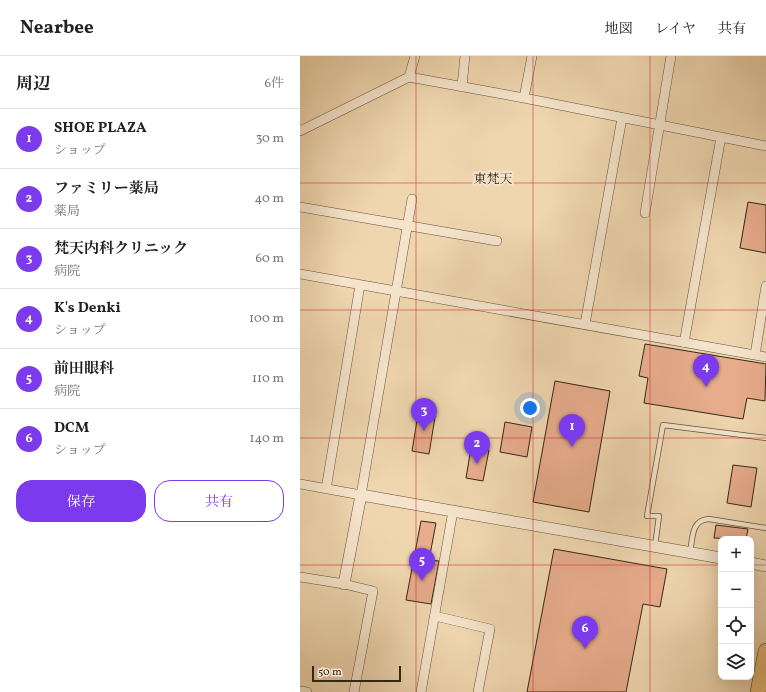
<!DOCTYPE html>
<html lang="ja">
<meta charset="utf-8">
<style>
:root{--surface:#fff;--page:#f6f6f6;--text:#222;--muted:#767676;--line:#e0e0e0;--accent:#7c3aed}
body{margin:0;font-family:Vollkorn,"Noto Serif JP",serif;background:var(--page);color:var(--text)}
.controls{position:absolute;right:12px;bottom:12px;display:grid;overflow:hidden;border-radius:8px;box-shadow:0 4px 16px #0002}
.controls button{width:36px;height:36px;display:grid;place-items:center;padding:0;border:0;border-bottom:1px solid var(--line);background:var(--surface);color:var(--text);font:20px sans-serif}
.scale{position:absolute;left:12px;bottom:10px;width:89px;box-sizing:border-box;padding-left:4px;border:2px solid #332716;border-top:0;font-size:11px;line-height:14px;white-space:nowrap;color:#332716;-webkit-text-stroke:3px #f5e4cb;paint-order:stroke}
.you{position:absolute;left:230px;top:352px;width:14px;height:14px;margin:-10px;border:3px solid #fff;border-radius:50%;background:#1a73e8;box-shadow:0 0 0 6px #1a73e833}
.badge{display:grid;place-items:center;width:26px;height:26px;border-radius:50%;background:var(--accent);color:#fff;font-size:13px;font-weight:700}
.pin{position:absolute;translate:-50% -33px;filter:drop-shadow(0 1px 2px #0008)}
.pin::after{content:'';position:absolute;top:21px;width:14px;height:12px;background:inherit;clip-path:polygon(0 0,100% 0,50% 100%)}
.list{margin:0;padding:0;list-style:none}
h2{display:flex;justify-content:space-between;align-items:center;height:52px;margin:0;padding:0 16px;font-size:17px}
h2 small{font-size:13px;font-weight:400;color:var(--muted)}
.list li{display:grid;grid-template-columns:26px 1fr auto;gap:12px;align-items:center;box-sizing:border-box;height:60px;padding:0 16px;border-top:1px solid var(--line)}
.list b{display:block;font-size:15px;white-space:nowrap}
.list p{margin:0;font-size:13px;white-space:nowrap;color:var(--muted)}
.list em{font-size:13px;font-style:normal;color:var(--muted)}
.actions{display:flex;gap:8px;padding:12px 16px}
.actions a{flex:1;padding:9px 0;border:1px solid var(--accent);border-radius:16px;text-align:center;font-size:14px;color:var(--accent)}
.actions .main{background:var(--accent);color:#fff}
.icon{flex:none;width:22px;height:22px;fill:none;stroke:currentColor;stroke-width:2;stroke-linecap:round;stroke-linejoin:round}
.map{position:relative;flex:none;width:466px;height:636px;overflow:hidden}
header{display:flex;align-items:center;gap:24px;box-sizing:border-box;height:56px;padding:0 20px;background:var(--surface);border-bottom:1px solid var(--line)}
header strong{font-size:19px}
nav{display:flex;gap:22px;margin-inline-start:auto;font-size:14px}
main{display:flex}
aside{flex:1;background:var(--surface)}
.map>svg:first-child{display:block}
.building{fill:#e7ac8c;stroke:#332716}
.lines{fill:none;stroke-linecap:round;stroke-linejoin:round}
.service-casing{stroke:#62533c;stroke-width:6}
.minor-casing{stroke:#62533c;stroke-width:10}
.tertiary-casing{stroke:#62533c;stroke-width:12}
.trunk-casing{stroke:#332716;stroke-width:16}
.service{stroke:#f5e4cb;stroke-width:4.5}
.minor{stroke:#f5e4cb;stroke-width:9}
.tertiary{stroke:#f5e4cb;stroke-width:11}
.trunk{stroke:#e8bb78;stroke-width:15}
.grid{fill:none;stroke:#d62828;stroke-width:1;stroke-opacity:0.55}
.labels{text-anchor:middle;dominant-baseline:central;stroke-width:4;stroke-linejoin:round;paint-order:stroke}
.quarter-label{font-size:13px;fill:#332716;stroke:#f5e4cb}
</style>
<header>
<strong>Nearbee</strong>
<nav><a>地図</a><a>レイヤ</a><a>共有</a></nav>
</header>
<main>
<aside>
<h2>周辺<small>6件</small></h2>
<ul class="list">
<li><span class="badge">1</span><div><b>SHOE PLAZA</b><p>ショップ</p></div><em>30 m</em></li>
<li><span class="badge">2</span><div><b>ファミリー薬局</b><p>薬局</p></div><em>40 m</em></li>
<li><span class="badge">3</span><div><b>梵天内科クリニック</b><p>病院</p></div><em>60 m</em></li>
<li><span class="badge">4</span><div><b>K's Denki</b><p>ショップ</p></div><em>100 m</em></li>
<li><span class="badge">5</span><div><b>前田眼科</b><p>病院</p></div><em>110 m</em></li>
<li><span class="badge">6</span><div><b>DCM</b><p>ショップ</p></div><em>140 m</em></li>
</ul>
<div class="actions"><a class="main">保存</a><a>共有</a></div>
</aside>
<div class="map">
<svg width="466" height="636" viewBox="0 0 466 636">
<rect width="100%" height="100%" fill="#efd6af"/>
<filter id="stains"><feTurbulence type="fractalNoise" baseFrequency=".005" numOctaves="4"/><feColorMatrix values="0 0 0 0 .2 0 0 0 0 .09 0 0 0 0 .02 0 0 0 .5 -.17"/></filter>
<radialGradient id="worn" r=".72"><stop offset=".6" stop-color="#630" stop-opacity="0"/><stop offset="1" stop-color="#630" stop-opacity=".3"/></radialGradient>
<!-- building -->
<path class="building" d="M448 146 466 149V197L440 192Z
M345 288 466 308 465 345 447 342 443 363 344 347 348 322 339 320Z
M255 325 310 335 289 456 233 446Z
M119 352 136 355 129 398 112 395Z
M205 366 232 371 227 401 200 396Z
M171 392 189 394 183 425 166 422Z
M433 409 457 412 451 451 427 447Z
M121 465 136 467 129 504 139 505 131 548 106 544Z
M416 469 448 473 446 483 414 482Z
M254 493 367 513 360 551 343 548 326 636H227Z"/>
<g class="lines">
<defs>
<path id="service" d="M355 490 359 460H347L363 369 466 382
M390 496C393 482 391 464 409 463L466 472"/>
<path id="minor" d="M109 21 115 0
M162 30 165 0
M224 42 232 0
M0 75 109 21 224 42 466 90
M0 151 197 185
M345 157 371 0
M0 218 466 301
M285 268 322 62
M384 287 421 81
M455 299 466 230
M0 428 61 439 112 143
M26 433 60 229
M0 521 44 528 73 535 54 636
M135 560 190 573 178 636
M0 635 7 636
M121 636 153 455"/>
<path id="tertiary" d="M451 507 466 510
M44 528 61 439 421 502"/>
<path id="trunk" d="M458 636 466 595"/>
</defs>
<!-- service casing -->
<use href="#service" class="service-casing"/>
<!-- minor casing -->
<use href="#minor" class="minor-casing"/>
<!-- tertiary casing -->
<use href="#tertiary" class="tertiary-casing"/>
<!-- trunk casing -->
<use href="#trunk" class="trunk-casing"/>
<!-- service -->
<use href="#service" class="service"/>
<!-- minor -->
<use href="#minor" class="minor"/>
<!-- tertiary -->
<use href="#tertiary" class="tertiary"/>
<!-- trunk -->
<use href="#trunk" class="trunk"/>
</g>
<!-- grid -->
<path class="grid" d="M116 0V636M233 0V636M350 0V636M0 127H466M0 254H466M0 382H466M0 509H421M451 509H466"/>
<g class="labels">
<!-- quarter labels -->
<g class="quarter-label">
<text x="193" y="124">東梵天</text>
</g>
</g>
<rect width="100%" height="100%" filter="url(#stains)"/>
<rect width="100%" height="100%" fill="url(#worn)"/>
</svg>
<div class="controls">
<button>+</button>
<button>−</button>
<button><svg class="icon" aria-label="locate" viewBox="0 0 24 24"><circle cx="12" cy="12" r="6"/><path d="M12 2v4M12 18v4M2 12h4M18 12h4"/></svg></button>
<button><svg class="icon" aria-label="layers" viewBox="0 0 24 24"><path d="M12 4l9 5-9 5-9-5zM3 14l9 5 9-5"/></svg></button>
</div>
<div class="scale">50 m</div>
<div class="you"></div>
<div class="pin badge" style="left:272px;top:391px">1</div>
<div class="pin badge" style="left:177px;top:408px">2</div>
<div class="pin badge" style="left:124px;top:375px">3</div>
<div class="pin badge" style="left:406px;top:331px">4</div>
<div class="pin badge" style="left:122px;top:525px">5</div>
<div class="pin badge" style="left:285px;top:593px">6</div>
</div>
</main>
